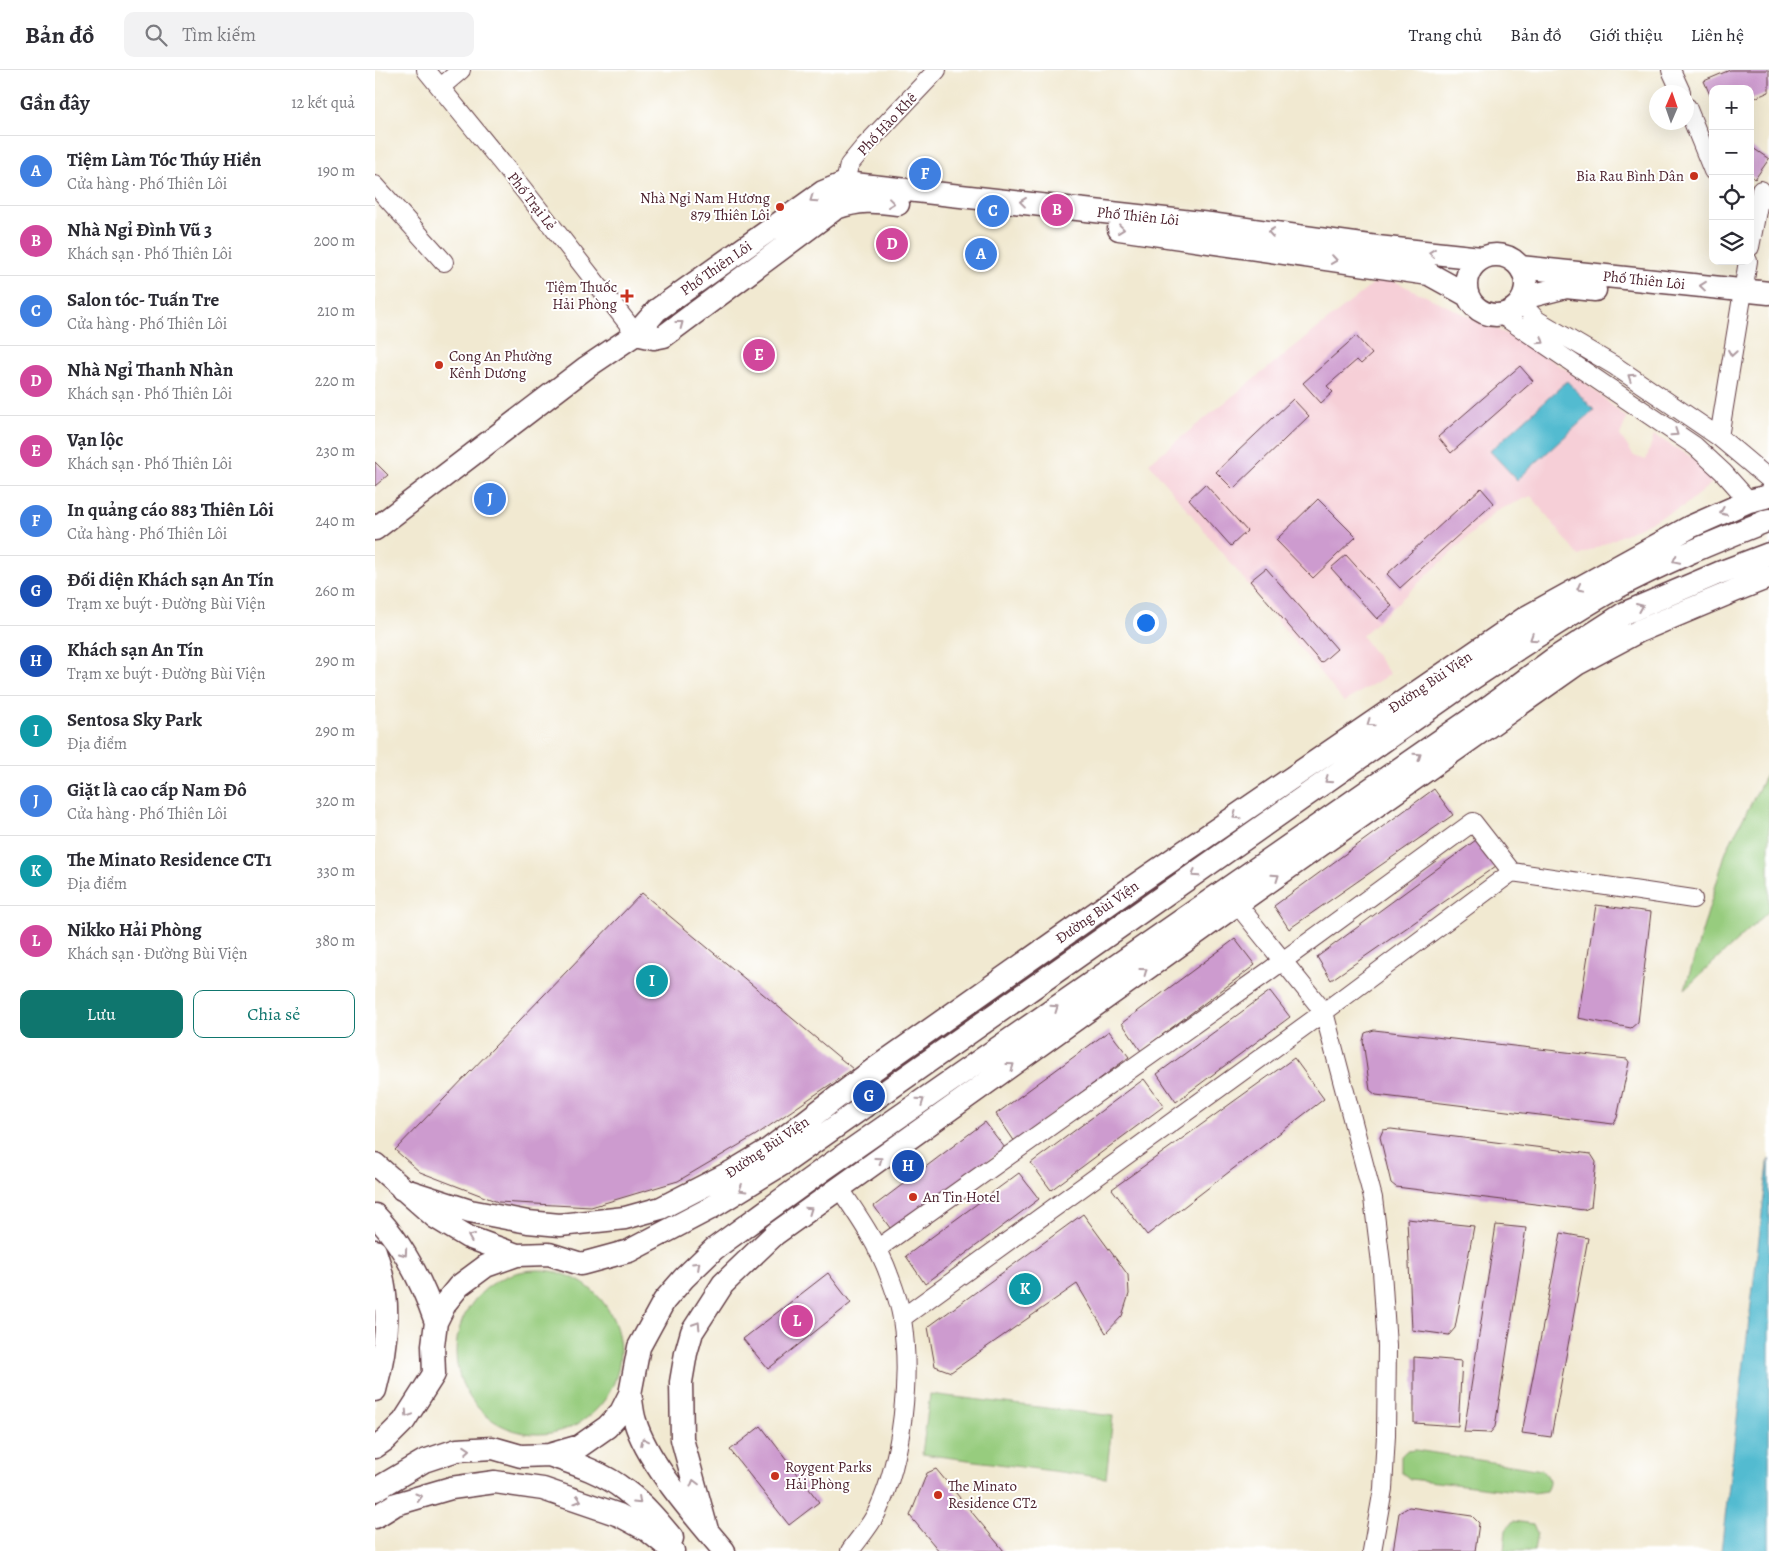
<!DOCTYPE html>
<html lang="vi">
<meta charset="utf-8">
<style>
:root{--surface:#fff;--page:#f2f2f3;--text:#2b2b33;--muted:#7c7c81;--line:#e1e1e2;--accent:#0f766e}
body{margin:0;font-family:Alegreya,serif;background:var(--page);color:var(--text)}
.controls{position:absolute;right:15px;top:15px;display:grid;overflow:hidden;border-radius:10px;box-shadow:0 5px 20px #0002}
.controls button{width:45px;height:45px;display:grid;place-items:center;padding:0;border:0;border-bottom:1px solid var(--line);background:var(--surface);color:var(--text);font:25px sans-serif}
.compass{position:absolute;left:1274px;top:15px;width:45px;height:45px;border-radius:50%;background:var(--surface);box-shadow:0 5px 20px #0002;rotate:2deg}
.you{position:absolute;left:770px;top:552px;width:18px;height:18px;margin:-12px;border:4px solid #fff;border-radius:50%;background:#1a73e8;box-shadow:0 0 0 8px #1a73e833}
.badge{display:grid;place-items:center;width:32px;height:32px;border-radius:50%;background:var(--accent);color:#fff;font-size:16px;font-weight:700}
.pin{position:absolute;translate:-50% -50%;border:2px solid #fff;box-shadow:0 1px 5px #0006}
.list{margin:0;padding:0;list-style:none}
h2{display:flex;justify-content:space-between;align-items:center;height:65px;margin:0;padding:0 20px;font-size:21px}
h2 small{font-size:16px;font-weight:400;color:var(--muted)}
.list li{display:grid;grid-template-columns:32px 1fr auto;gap:15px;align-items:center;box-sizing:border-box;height:70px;padding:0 20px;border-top:1px solid var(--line)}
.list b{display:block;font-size:19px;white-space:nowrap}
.list p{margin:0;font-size:16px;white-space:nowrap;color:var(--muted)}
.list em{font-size:16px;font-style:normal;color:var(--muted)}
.actions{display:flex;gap:10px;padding:15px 20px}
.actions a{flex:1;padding:11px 0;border:1px solid var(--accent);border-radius:10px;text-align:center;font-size:18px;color:var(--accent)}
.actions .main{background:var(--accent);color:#fff}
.icon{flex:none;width:28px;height:28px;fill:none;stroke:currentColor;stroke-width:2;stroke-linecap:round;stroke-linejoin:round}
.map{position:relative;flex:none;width:1394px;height:1481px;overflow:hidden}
header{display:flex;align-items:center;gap:30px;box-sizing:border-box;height:70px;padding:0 25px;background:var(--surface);border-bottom:1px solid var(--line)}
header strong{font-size:24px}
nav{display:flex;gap:28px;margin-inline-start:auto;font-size:18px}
.search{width:350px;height:45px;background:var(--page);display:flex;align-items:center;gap:12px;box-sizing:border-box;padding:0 18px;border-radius:10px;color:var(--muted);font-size:19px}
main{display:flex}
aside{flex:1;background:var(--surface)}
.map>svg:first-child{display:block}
.built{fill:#f6cfd7}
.green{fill:#97cc7e;stroke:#707654}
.water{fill:#53bbd0;stroke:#4e6d7e}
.building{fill:#cd9bcf}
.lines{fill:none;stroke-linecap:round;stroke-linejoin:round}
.minor-casing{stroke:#633d44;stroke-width:20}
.major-casing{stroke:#633d44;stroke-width:25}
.minor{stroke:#fff;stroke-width:18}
.major{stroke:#fff;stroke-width:22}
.oneway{stroke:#ae9aa0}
.poi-dot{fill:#c8321e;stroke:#fff;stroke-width:2}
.labels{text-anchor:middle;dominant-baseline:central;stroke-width:4;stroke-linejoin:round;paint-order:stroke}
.street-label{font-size:15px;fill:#4a1f2b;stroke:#fff}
.poi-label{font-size:15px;fill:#4a1f2b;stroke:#fff;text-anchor:start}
</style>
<header>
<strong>Bản đồ</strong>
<div class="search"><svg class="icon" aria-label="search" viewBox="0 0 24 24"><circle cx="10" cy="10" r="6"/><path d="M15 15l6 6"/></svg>Tìm kiếm</div>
<nav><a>Trang chủ</a><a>Bản đồ</a><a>Giới thiệu</a><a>Liên hệ</a></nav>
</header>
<main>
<aside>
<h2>Gần đây<small>12 kết quả</small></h2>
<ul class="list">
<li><span class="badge" style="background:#3f7fe0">A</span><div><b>Tiệm Làm Tóc Thúy Hiền</b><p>Cửa hàng · Phố Thiên Lôi</p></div><em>190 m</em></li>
<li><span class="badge" style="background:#d1479c">B</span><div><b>Nhà Ngỉ Đình Vũ 3</b><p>Khách sạn · Phố Thiên Lôi</p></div><em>200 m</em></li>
<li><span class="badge" style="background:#3f7fe0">C</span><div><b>Salon tóc- Tuấn Tre</b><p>Cửa hàng · Phố Thiên Lôi</p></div><em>210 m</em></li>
<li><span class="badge" style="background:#d1479c">D</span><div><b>Nhà Ngỉ Thanh Nhàn</b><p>Khách sạn · Phố Thiên Lôi</p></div><em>220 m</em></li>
<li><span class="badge" style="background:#d1479c">E</span><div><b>Vạn lộc</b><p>Khách sạn · Phố Thiên Lôi</p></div><em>230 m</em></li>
<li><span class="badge" style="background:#3f7fe0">F</span><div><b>In quảng cáo 883 Thiên Lôi</b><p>Cửa hàng · Phố Thiên Lôi</p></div><em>240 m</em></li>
<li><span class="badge" style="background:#1a4fb4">G</span><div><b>Đối diện Khách sạn An Tín</b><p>Trạm xe buýt · Đường Bùi Viện</p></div><em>260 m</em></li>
<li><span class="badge" style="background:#1a4fb4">H</span><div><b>Khách sạn An Tín</b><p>Trạm xe buýt · Đường Bùi Viện</p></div><em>290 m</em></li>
<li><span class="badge" style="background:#0f9aa8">I</span><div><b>Sentosa Sky Park</b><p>Địa điểm</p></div><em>290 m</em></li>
<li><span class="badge" style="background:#3f7fe0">J</span><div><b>Giặt là cao cấp Nam Đô</b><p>Cửa hàng · Phố Thiên Lôi</p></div><em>320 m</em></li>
<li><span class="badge" style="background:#0f9aa8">K</span><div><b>The Minato Residence CT1</b><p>Địa điểm</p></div><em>330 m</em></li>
<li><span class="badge" style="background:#d1479c">L</span><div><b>Nikko Hải Phòng</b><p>Khách sạn · Đường Bùi Viện</p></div><em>380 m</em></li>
</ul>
<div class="actions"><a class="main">Lưu</a><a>Chia sẻ</a></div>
</aside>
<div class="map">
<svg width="1394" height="1481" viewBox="0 0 1394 1481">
<rect width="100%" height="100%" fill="#fff"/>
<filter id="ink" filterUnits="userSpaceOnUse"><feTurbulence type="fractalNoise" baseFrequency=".02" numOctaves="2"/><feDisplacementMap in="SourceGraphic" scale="10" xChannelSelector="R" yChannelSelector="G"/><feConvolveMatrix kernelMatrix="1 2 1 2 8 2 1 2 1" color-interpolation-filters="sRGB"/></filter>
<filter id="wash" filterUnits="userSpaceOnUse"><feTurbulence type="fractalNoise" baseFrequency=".0096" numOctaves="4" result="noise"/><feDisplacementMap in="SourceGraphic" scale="20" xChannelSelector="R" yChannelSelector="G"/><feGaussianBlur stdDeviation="1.12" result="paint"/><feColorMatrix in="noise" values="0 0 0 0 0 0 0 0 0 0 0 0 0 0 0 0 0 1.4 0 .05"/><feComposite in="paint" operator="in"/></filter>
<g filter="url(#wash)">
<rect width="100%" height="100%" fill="#f1e9d1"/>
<!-- built -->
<path class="built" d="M1008 206 1138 267 1205 308 1252 348 1245 365 1259 386 1271 390 1279 365 1318 388 1338 412 1309 436 1204 486 1156 426 1121 441 987 566 1015 604 969 632 774 393Z"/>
<!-- green -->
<path class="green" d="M1394 699V841L1310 919 1351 781Z
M81 1282a82 82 0 1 1 164 0a82 82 0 1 1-164 0Z
M555 1324 738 1346 731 1408 547 1384Z
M1041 1380 1167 1400C1175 1407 1176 1412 1171 1421L1159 1423 1035 1409 1026 1402V1386L1031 1381Z
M1138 1451 1158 1454 1162 1463 1159 1481H1129L1131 1460Z"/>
<!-- water -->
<path class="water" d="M1192 311 1219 340 1142 410 1115 381Z
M1394 1089V1481H1346L1393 1094Z"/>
<g id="blocks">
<!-- building -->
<path class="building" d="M1355 0H1394V22L1375 30V19H1338V32L1329 11Z
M1375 76 1394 89 1380 109 1375 105Z
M981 266 997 284 986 294 982 290 952 316 958 322 946 333 928 313Z
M1145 296 1158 311 1076 383 1063 367Z
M918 329 934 346 858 419 841 402Z
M0 392 13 405 0 416Z
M830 414 872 461 856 476 814 429Z
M1106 418 1119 433 1025 518 1012 504Z
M943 429 981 467 938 508 901 470Z
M971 485 1017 536 1002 549 956 498Z
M891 498 962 579 946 593 875 511Z
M1059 719 1078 745 914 859 899 836Z
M1101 770 1121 796 956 910 942 887Z
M267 823 478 999 381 1065 303 1111 216 1137 123 1132 45 1102 20 1080Z
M1221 835 1276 842 1263 952 1256 958 1203 948Z
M860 869 880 895 766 981 747 953Z
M895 921 915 947 801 1032 782 1004Z
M999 960 1252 989 1254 992 1242 1048 1238 1054 1001 1025 995 1020 988 971 990 963Z
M734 961 754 987 640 1072 621 1044Z
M919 988 949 1029 772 1165 737 1119Z
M769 1009 789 1036 676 1120 656 1093Z
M610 1052 630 1078 518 1162 499 1136Z
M1016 1059 1216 1084 1221 1092 1216 1137 1209 1140 1021 1117 1016 1113 1005 1067 1008 1060Z
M644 1103 664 1129 550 1214 531 1186Z
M708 1144 753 1205 754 1224 747 1246 731 1263 702 1214 576 1302 560 1296 553 1257Z
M1032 1149 1099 1156 1080 1258 1074 1265 1037 1260Z
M1121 1155 1151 1158 1120 1357 1115 1363 1089 1362Z
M1186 1163 1213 1168 1176 1367 1147 1363Z
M453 1203 476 1233 393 1299 368 1269Z
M1039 1287 1087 1291 1083 1356 1039 1353Z
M386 1356 444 1432 414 1455 355 1380Z
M561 1399 629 1481H564L535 1446 552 1403Z
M1034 1437 1097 1446 1104 1453 1100 1481H1018L1024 1443Z"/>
</g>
</g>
<g filter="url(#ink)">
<use href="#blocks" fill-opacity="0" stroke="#633d44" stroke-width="1"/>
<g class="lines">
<defs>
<path id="minor" d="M51 0 148 119 261 264
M1296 0 1306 22
M66 17 86 0
M1312 37 1338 101
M470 113 474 95 488 78 562 0
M0 115 69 192
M1375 177 1386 120
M1145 232 1162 250 1240 296 1344 367 1394 409
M1125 244 1320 376 1348 402 1374 431
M1344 367 1373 191
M862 834 949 942 998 1128 1007 1201 1012 1276 1011 1365 1008 1419 997 1481
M465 1119C482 1144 504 1176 514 1205 519 1218 525 1234 527 1249 536 1307 528 1386 503 1440 497 1454 484 1468 475 1481
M502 1179 894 901 1098 752 1137 802
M527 1248 949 942 1137 802 1318 829"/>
<path id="major" d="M744 159 1054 204 1092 225
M1091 215a30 30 0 1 1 60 0a30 30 0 1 1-60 0Z
M1145 197 1394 223
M1148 228 1191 217 1220 220
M261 264 279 268 289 266 461 138C485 130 498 131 523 134
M0 459 212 297 261 264 282 240 448 122 470 113 835 154 1002 177 1106 188
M0 1094 60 1147 93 1167 142 1185
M27 1119 95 1141 153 1152 185 1155 250 1148 286 1138 358 1101 393 1080 498 1000 759 816 1150 548 1315 457 1374 431 1394 426
M0 1145C29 1175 47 1212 61 1252
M0 1181C17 1229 13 1272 0 1320
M255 1324C257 1333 257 1342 260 1351 272 1393 321 1447 349 1481
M0 1377 10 1370 29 1351 59 1304 58 1275 61 1252 71 1232 84 1216 111 1196 142 1185 174 1184 206 1194 254 1181 334 1139 409 1093 1095 610C1142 579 1188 548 1237 520 1287 493 1341 471 1394 450
M174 1385C201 1394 229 1403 251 1421 269 1434 283 1451 297 1468
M0 1420 49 1391 82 1380 118 1378 146 1386 174 1385 205 1376 232 1357 246 1342 255 1324 264 1277 289 1231 309 1208 339 1179 449 1099 1115 636 1177 590 1250 543 1344 503 1394 484
M0 1447 21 1434 76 1418 120 1412 168 1419 244 1445 272 1460 298 1481
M332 1460 307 1369 306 1312 311 1283 317 1262 348 1214 400 1164 862 834 1202 594 1264 561 1359 521 1394 507"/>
</defs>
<!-- minor casing -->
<use href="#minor" class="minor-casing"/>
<!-- major casing -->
<use href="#major" class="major-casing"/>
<!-- minor -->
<use href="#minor" class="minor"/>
<!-- major -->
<use href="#major" class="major"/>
</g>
<!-- one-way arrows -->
<defs><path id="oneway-chevron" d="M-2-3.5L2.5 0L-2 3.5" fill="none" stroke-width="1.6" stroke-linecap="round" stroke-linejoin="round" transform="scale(1.25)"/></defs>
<g class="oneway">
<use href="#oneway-chevron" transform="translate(438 129) rotate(145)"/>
<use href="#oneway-chevron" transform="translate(648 132) rotate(-173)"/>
<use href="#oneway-chevron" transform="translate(516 133) rotate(7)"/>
<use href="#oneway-chevron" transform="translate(746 159) rotate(7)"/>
<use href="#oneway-chevron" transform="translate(896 162) rotate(-172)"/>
<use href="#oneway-chevron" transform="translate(1057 183) rotate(-174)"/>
<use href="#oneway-chevron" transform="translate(959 190) rotate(8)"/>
<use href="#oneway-chevron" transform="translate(1328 216) rotate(-174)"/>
<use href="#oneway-chevron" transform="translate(305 254) rotate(-37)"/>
<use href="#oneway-chevron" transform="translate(1166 271) rotate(34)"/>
<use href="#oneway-chevron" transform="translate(1357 283) rotate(99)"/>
<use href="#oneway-chevron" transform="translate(1256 307) rotate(-146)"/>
<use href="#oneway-chevron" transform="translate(1300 363) rotate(34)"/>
<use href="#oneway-chevron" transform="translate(1348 442) rotate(157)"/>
<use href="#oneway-chevron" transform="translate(1301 490) rotate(154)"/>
<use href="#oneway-chevron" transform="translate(1205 518) rotate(151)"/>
<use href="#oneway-chevron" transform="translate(1265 537) rotate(-23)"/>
<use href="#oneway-chevron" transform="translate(1158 568) rotate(147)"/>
<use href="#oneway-chevron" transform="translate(995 653) rotate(145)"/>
<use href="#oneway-chevron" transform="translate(1043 686) rotate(-35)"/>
<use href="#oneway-chevron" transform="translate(953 710) rotate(145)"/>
<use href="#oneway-chevron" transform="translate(861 746) rotate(145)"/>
<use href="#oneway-chevron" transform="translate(820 804) rotate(145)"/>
<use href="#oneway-chevron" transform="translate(901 807) rotate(-35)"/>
<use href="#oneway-chevron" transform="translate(769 901) rotate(-36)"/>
<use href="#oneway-chevron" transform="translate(680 938) rotate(-35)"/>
<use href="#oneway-chevron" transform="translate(636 996) rotate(-36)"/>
<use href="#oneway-chevron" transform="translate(546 1031) rotate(-35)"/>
<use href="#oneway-chevron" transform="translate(504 1090) rotate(-36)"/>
<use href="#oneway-chevron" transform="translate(367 1119) rotate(149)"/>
<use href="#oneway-chevron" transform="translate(434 1140) rotate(-35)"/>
<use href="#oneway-chevron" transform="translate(96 1167) rotate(-157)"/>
<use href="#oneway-chevron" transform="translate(29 1183) rotate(55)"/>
<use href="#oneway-chevron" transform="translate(322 1195) rotate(-43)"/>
<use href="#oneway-chevron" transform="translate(322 1255) rotate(-58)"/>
<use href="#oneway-chevron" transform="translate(33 1344) rotate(124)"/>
<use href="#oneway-chevron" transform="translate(269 1371) rotate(-116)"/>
<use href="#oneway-chevron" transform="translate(92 1380) rotate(-4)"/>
<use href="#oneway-chevron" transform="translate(319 1413) rotate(-105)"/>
<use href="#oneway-chevron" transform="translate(44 1427) rotate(-16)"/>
<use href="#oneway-chevron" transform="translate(203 1430) rotate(17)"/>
<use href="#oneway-chevron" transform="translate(263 1431) rotate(43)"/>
</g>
</g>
<!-- markers -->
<g class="poi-dot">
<circle cx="1319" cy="106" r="5"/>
<circle cx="405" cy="137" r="5"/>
<path d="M249.5 218.5h5v5h5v5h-5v5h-5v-5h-5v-5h5z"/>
<circle cx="64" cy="295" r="5"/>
<circle cx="538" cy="1127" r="5"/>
<circle cx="400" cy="1406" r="5"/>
<circle cx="563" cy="1425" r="5"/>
</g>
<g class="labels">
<!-- street labels -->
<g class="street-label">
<text transform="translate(512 54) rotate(-47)">Phố Hào Khê</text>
<text transform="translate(157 131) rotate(52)">Phố Trại Lẻ</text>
<text transform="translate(763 146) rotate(6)">Phố Thiên Lôi</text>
<text transform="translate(341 198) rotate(-35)">Phố Thiên Lôi</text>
<text transform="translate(1269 210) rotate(6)">Phố Thiên Lôi</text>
<text transform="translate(1055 612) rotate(-34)">Đường Bùi Viện</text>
<text transform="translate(722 842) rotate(-35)">Đường Bùi Viện</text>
<text transform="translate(392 1077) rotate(-34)">Đường Bùi Viện</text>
</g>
<!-- poi labels -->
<g class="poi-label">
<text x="1309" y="106" text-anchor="end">Bia Rau Bình Dân</text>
<text x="395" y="128" text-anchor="end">Nhà Ngỉ Nam Hương<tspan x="395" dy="17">879 Thiên Lôi</tspan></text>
<text x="242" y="217" text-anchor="end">Tiệm Thuốc<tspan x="242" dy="17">Hải Phòng</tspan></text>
<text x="74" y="286">Cong An Phường<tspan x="74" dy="17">Kênh Dương</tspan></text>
<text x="548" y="1127">An Tin Hotel</text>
<text x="410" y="1397">Roygent Parks<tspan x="410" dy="17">Hải Phòng</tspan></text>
<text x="573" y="1416">The Minato<tspan x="573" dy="17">Residence CT2</tspan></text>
</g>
</g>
</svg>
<div class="controls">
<button>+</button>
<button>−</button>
<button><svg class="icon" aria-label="locate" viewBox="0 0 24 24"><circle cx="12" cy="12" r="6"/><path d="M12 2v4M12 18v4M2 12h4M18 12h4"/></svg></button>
<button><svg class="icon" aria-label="layers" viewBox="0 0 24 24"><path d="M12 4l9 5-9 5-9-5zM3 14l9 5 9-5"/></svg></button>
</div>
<svg class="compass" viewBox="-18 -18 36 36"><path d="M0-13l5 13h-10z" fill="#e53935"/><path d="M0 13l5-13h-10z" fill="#7c7c81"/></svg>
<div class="you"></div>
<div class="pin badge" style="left:606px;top:184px;background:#3f7fe0">A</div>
<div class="pin badge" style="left:682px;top:140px;background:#d1479c">B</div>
<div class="pin badge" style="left:618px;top:141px;background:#3f7fe0">C</div>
<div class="pin badge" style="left:517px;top:174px;background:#d1479c">D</div>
<div class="pin badge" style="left:384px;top:285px;background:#d1479c">E</div>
<div class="pin badge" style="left:550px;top:104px;background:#3f7fe0">F</div>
<div class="pin badge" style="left:494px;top:1026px;background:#1a4fb4">G</div>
<div class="pin badge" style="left:533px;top:1096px;background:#1a4fb4">H</div>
<div class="pin badge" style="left:277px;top:911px;background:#0f9aa8">I</div>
<div class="pin badge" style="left:115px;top:429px;background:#3f7fe0">J</div>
<div class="pin badge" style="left:650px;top:1219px;background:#0f9aa8">K</div>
<div class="pin badge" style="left:422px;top:1251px;background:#d1479c">L</div>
</div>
</main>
